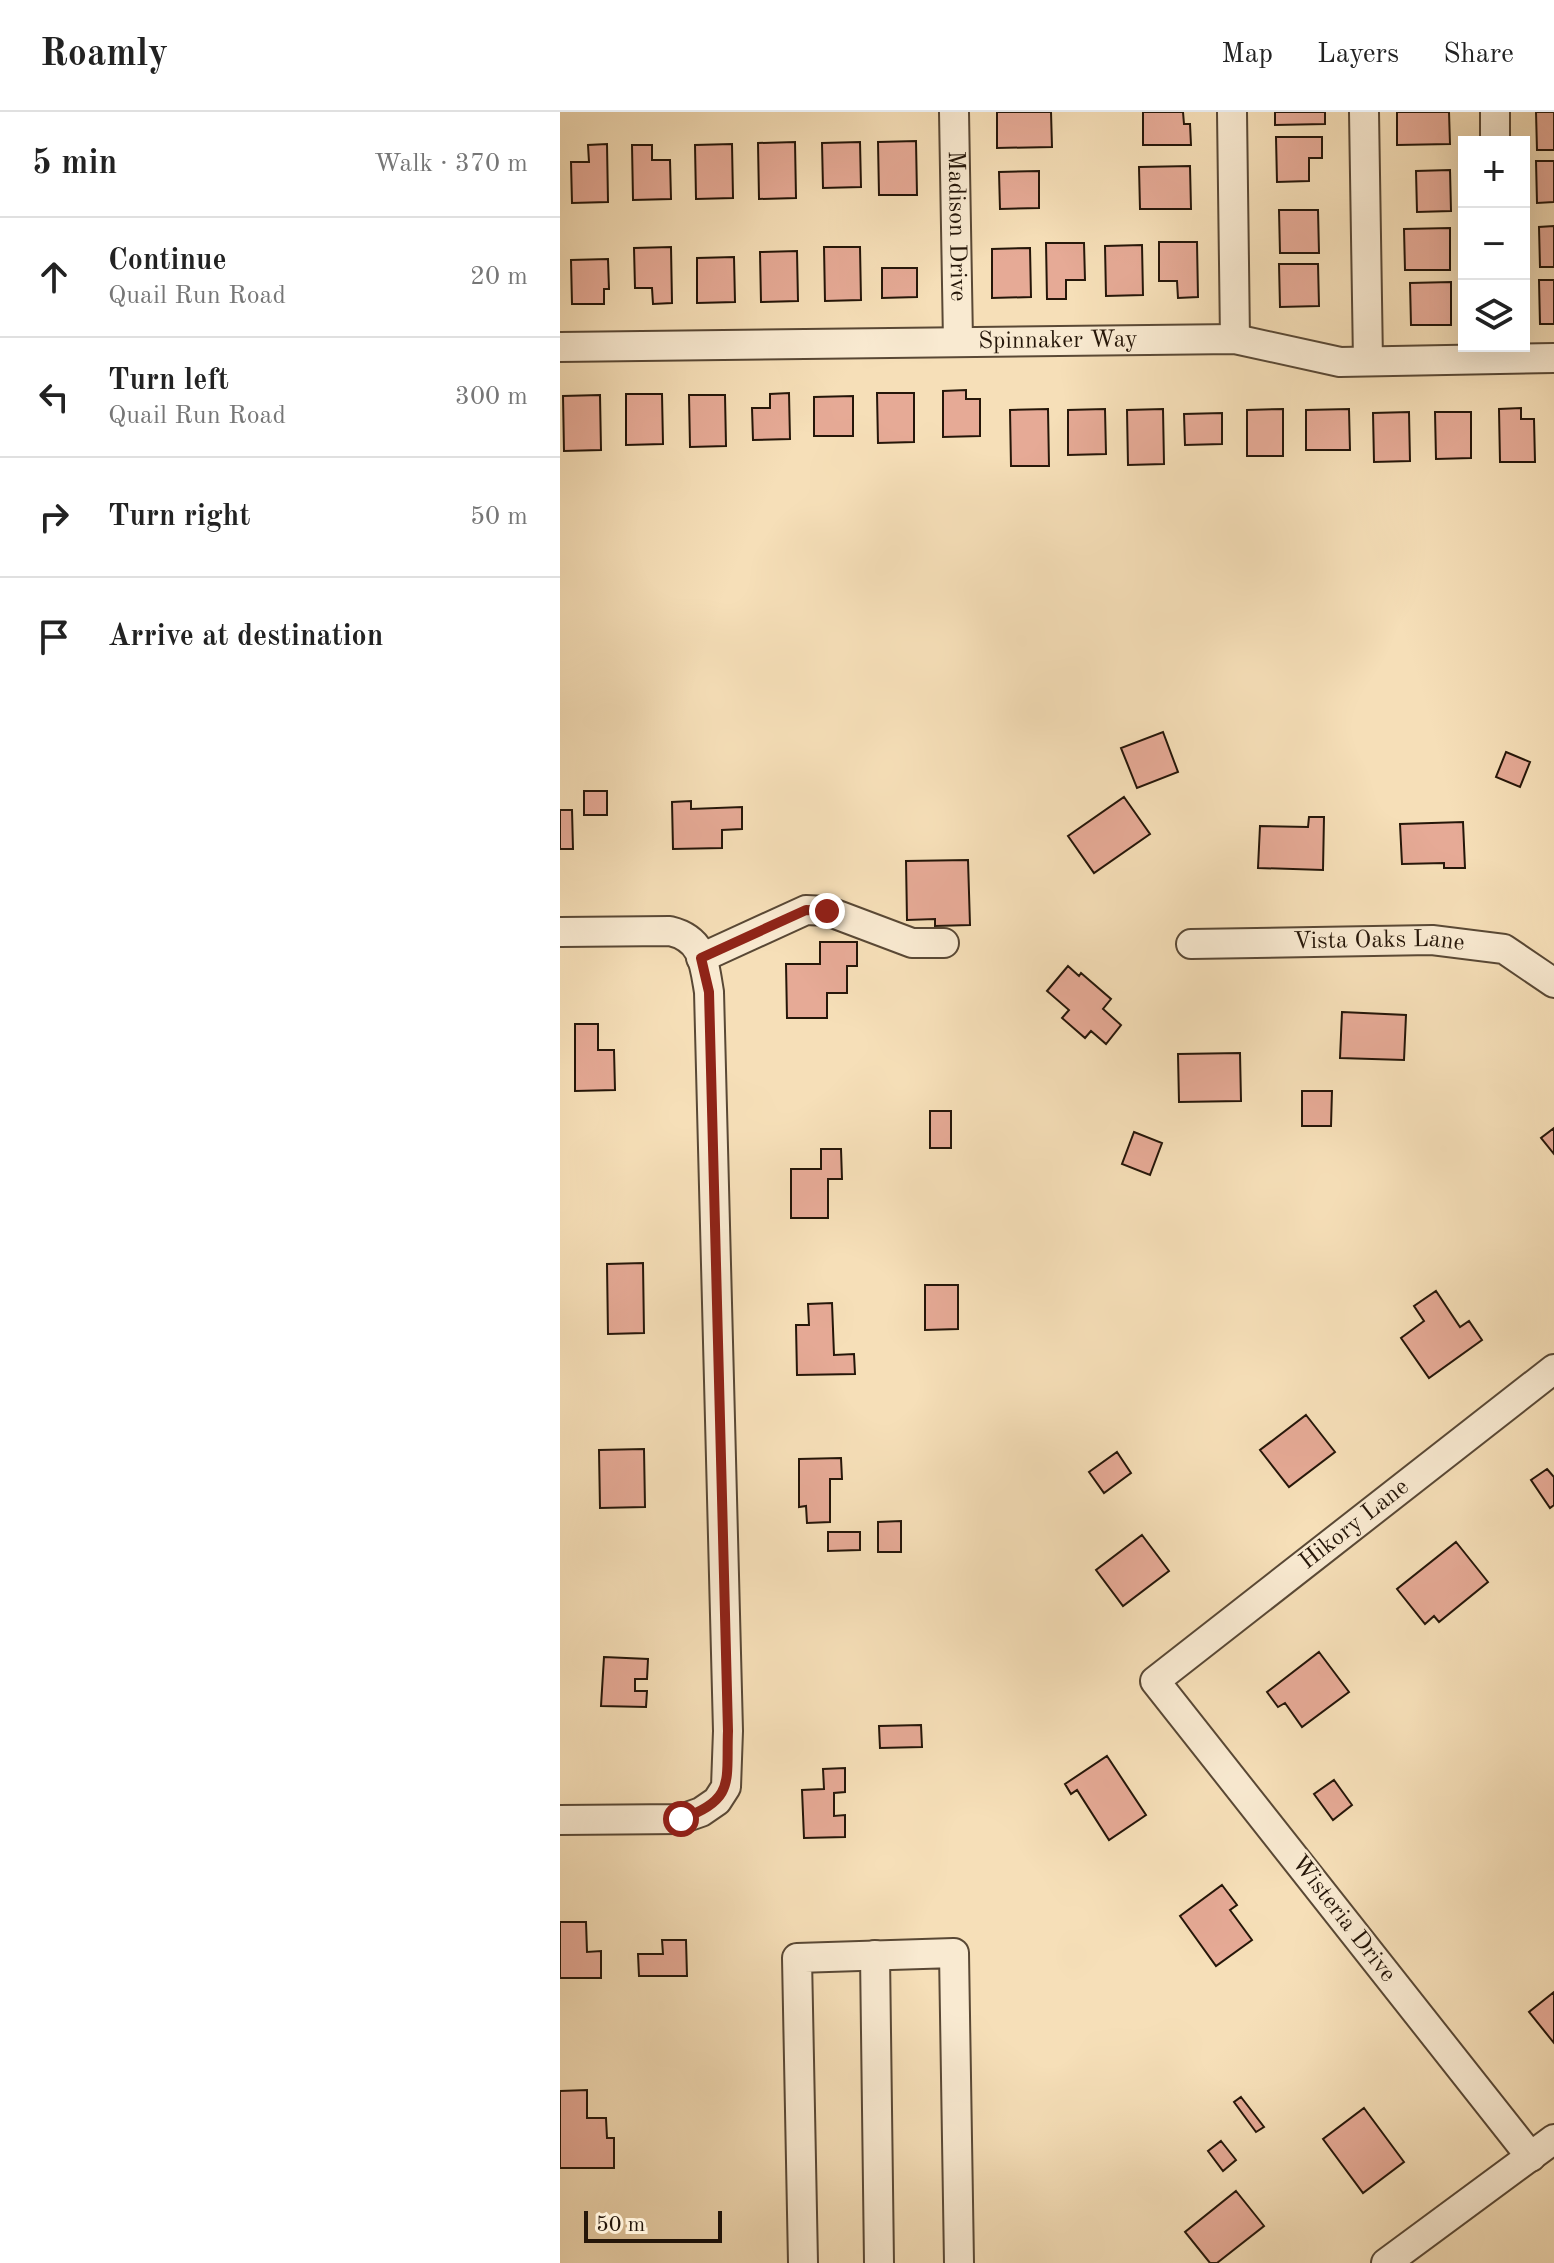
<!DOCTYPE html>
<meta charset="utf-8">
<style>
:root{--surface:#fff;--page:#f6f6f6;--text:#222;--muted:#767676;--line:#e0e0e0}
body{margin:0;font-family:"Old Standard TT",serif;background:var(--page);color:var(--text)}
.controls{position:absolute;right:24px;top:24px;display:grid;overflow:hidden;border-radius:0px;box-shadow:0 8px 32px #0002}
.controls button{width:72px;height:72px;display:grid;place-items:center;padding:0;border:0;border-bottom:2px solid var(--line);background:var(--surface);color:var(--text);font:40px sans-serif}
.scale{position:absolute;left:24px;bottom:20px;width:138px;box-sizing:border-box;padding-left:8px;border:4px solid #251609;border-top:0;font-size:22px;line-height:28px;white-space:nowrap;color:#251609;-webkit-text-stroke:6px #f9ead1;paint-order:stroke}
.stop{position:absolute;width:24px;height:24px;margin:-18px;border:6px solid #8f2418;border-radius:50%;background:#fff}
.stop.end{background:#8f2418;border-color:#fff;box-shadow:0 2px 8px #0008}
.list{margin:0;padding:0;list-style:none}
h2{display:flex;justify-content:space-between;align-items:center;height:104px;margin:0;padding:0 32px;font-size:34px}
h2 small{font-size:26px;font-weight:400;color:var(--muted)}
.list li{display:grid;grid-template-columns:52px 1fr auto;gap:24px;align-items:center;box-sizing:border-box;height:120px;padding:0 32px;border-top:2px solid var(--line)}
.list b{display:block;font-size:30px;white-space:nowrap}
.list p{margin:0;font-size:26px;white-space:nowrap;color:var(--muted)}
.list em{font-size:26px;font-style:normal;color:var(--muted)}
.icon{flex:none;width:44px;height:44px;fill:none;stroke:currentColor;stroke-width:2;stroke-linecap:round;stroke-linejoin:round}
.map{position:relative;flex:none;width:994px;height:2151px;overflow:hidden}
header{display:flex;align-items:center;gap:48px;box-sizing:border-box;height:112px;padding:0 40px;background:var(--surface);border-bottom:2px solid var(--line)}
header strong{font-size:38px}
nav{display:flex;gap:44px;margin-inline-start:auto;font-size:28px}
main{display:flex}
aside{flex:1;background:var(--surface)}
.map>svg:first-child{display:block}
.building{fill:#e6aa96;stroke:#251609;stroke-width:2}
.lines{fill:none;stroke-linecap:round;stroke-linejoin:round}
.minor-casing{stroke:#594835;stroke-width:32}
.minor{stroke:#f9ead1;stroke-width:28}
.route{stroke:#8f2418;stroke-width:10}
.labels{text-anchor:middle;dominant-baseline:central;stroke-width:6;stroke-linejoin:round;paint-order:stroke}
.street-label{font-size:24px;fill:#251609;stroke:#f9ead1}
</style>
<header>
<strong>Roamly</strong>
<nav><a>Map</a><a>Layers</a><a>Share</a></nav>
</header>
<main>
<aside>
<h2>5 min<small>Walk · 370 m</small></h2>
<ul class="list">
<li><svg class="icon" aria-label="ahead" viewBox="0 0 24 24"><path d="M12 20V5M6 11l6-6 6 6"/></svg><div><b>Continue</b><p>Quail Run Road</p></div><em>20 m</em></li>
<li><svg class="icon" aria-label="left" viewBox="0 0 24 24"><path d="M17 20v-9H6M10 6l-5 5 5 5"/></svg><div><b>Turn left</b><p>Quail Run Road</p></div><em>300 m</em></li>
<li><svg class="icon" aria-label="right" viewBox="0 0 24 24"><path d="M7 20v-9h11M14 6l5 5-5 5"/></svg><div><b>Turn right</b></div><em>50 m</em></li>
<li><svg class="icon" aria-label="arrive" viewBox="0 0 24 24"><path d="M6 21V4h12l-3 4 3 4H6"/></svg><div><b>Arrive at destination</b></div></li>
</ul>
</aside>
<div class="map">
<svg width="994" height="2151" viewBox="0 0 994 2151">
<rect width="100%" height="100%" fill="#f6dfb8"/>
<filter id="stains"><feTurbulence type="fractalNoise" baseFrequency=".0025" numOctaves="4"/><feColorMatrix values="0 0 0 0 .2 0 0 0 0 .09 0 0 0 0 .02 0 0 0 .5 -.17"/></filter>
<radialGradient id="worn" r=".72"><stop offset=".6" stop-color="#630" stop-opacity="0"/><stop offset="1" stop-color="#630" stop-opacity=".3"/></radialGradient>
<!-- building -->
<path class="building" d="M437 0H491L492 35 437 36Z
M583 0H623L624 12H630L631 33H583Z
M715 0H765V12L715 13Z
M837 0H889L890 32 837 33Z
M976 0H994V38H977Z
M716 25H762V46H749V69L717 70Z
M356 29 357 83H319L318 30Z
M235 30 236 86 199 87 198 31Z
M300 30 301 75 263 76 262 31Z
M47 32 48 90 12 91 11 50H29L28 33Z
M172 32 173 86 136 87 135 33Z
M72 33H92V48H110L111 87 73 88Z
M976 49H994V90L977 91Z
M630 54 631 97H580L579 55Z
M890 58 891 99 857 100 856 59Z
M479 59V96L440 97 439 60Z
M719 98H758L759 141H720Z
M994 114V155H980L979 115Z
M890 116V158H845L844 117Z
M599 130H637L638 185 618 186 617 169H599Z
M486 131H524L525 168H506V187H487Z
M582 133 583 183 546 184 545 134Z
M111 135 112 191 93 192 92 176H75L74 136Z
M264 135H300L301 188 265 189Z
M470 136 471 185 432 186V137Z
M237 139 238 189 201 190 200 140Z
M174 145 175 190 137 191V146Z
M48 147 49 177H44V192H12L11 148Z
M719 152H758L759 194 720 195Z
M322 156H357V185L322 186Z
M979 168H994V212H980Z
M891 170V213H851L850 171Z
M406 278V287H420V324L383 325V279Z
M229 281 230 327 193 328 192 296H210V282Z
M317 281H354V330L318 331Z
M66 282H102L103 332 66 333Z
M40 283 41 338 4 339 3 284Z
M129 283H165L166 334 130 335Z
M293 284V324H254V285Z
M961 296V307H974L975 350H940L939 297Z
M488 297 489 354H451L450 298Z
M545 297 546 342 508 343V298Z
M603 297 604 352 568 353 567 298Z
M723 297V344H687V298Z
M789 297 790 338H746V298Z
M849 300 850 349 814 350 813 301Z
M875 300H911V346L876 347Z
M662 301V332L625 333 624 302Z
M603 620 618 660 577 676 561 636Z
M946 640 970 650 960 675 936 665Z
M24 679H47V703H24Z
M564 685 590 722 534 761 508 724Z
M131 689V697L182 695V717L162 718V736L113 737 112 690Z
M0 698H12L13 737H0Z
M749 705H764L763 758 698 756 700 714 748 715Z
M903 710 905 756H884V751L842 752 840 712Z
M408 748 410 813 375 814V807L347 808 346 749Z
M260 830H297V854H287V881H267V906H227L226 852H260Z
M508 854 519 864 521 861 551 887 543 897 561 913 546 932 531 919 525 926 502 906 509 898 487 879Z
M782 900 846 903 844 948 780 946Z
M15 912H38V938H54L55 978 15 979Z
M680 941 681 989 619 990 618 942Z
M742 979H772L771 1014H742Z
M370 999H391V1036H370Z
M994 1016V1042L981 1026Z
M574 1020 602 1031 590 1063 562 1052Z
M261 1037H281L282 1067H268V1106H231V1057H261Z
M83 1151 84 1221 48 1222 47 1152Z
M365 1173H398V1217L365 1218Z
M876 1179 900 1215 909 1209 922 1228 869 1266 841 1226 864 1209 854 1194Z
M272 1191 274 1243 294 1242 295 1262 237 1263 236 1213H249L248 1192Z
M746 1303 775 1340 729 1375 700 1338Z
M84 1337 85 1395 40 1396 39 1338Z
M557 1340 571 1361 544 1381 529 1360Z
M281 1346 282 1367H270V1410L247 1411 246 1394 239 1395V1347Z
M987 1357 994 1365V1393L990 1396 971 1368Z
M341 1409V1440H318V1410Z
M268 1420H300V1438L268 1439Z
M582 1423 609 1459 563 1494 536 1458Z
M896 1430 928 1470 879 1510 874 1504 865 1512 837 1477Z
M759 1540 789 1580 742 1615 725 1591 718 1595 707 1580Z
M44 1545 88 1547 87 1567H75V1579H87L86 1595 41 1594Z
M361 1613 362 1635 320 1636 319 1614Z
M547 1644 586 1703 549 1728 517 1678 511 1682 505 1672Z
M285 1656V1680L274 1681V1704L285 1703V1725L244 1726 242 1678 264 1677 263 1657Z
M774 1668 792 1693 773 1708 754 1682Z
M662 1773 677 1793 670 1798 692 1828 656 1854 620 1804Z
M0 1810H26L27 1840 41 1839V1866H0Z
M102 1828H126L127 1864H79L78 1842H103Z
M994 1880V1931L969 1900Z
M27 1978V2006H46L47 2026H54V2056H0V1979Z
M681 1985 704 2015 696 2020 674 1990Z
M804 1996 844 2050 803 2081 763 2027Z
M661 2029 676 2048 663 2059 648 2039Z
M676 2079 704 2114 657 2151H650L625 2120Z"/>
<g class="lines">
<defs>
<g id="minor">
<path id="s1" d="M394 0 398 229"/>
<path d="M672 0 675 227"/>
<path d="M804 0 808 249"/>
<path d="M935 0V30"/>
<path id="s2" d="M0 235 675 227 780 250 994 246"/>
<path d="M0 820 110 819C143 827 144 850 149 880L168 1619 166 1675 157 1689 141 1700 121 1707 0 1708"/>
<path id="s3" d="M631 832 872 828 944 837 994 871"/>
<path d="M141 846 246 798 267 799 352 831H384"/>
<path d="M315 1843 319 2151"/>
<path id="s4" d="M971 2045 595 1569 994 1257"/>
<path d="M243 2151 237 1846 394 1841 399 2151"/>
<path d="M826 2151 994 2027"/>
</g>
</defs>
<!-- minor casing -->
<use href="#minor" class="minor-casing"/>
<!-- minor -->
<use href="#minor" class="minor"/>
</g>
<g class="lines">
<!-- route -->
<path class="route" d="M121 1707C176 1688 166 1669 168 1619L149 880 141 846 246 798 267 799"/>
</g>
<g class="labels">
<!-- street labels -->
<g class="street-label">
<text stroke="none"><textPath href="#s1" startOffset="114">Madison Drive</textPath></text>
<text stroke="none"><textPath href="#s2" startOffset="498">Spinnaker Way</textPath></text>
<text stroke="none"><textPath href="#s3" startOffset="188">Vista Oaks Lane</textPath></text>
<text stroke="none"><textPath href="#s4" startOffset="860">Hikory Lane</textPath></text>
<text transform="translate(783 1807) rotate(52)">Wisteria Drive</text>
</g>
</g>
<rect width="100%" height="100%" filter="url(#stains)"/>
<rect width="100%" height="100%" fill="url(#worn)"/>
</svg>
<div class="controls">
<button>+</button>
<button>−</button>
<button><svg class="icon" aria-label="layers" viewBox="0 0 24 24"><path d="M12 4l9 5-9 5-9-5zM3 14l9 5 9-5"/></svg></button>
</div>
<div class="scale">50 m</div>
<div class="stop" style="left:121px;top:1707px"></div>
<div class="stop end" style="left:267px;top:799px"></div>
</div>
</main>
